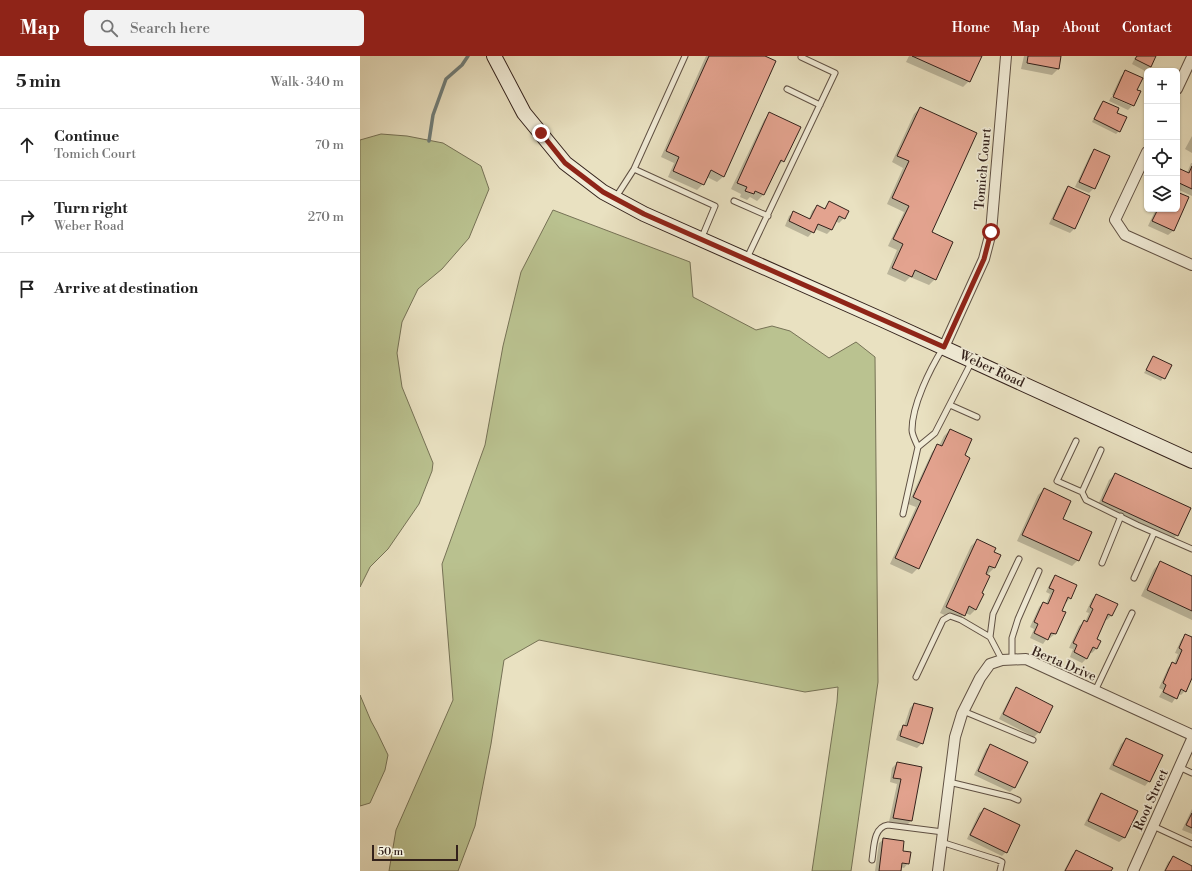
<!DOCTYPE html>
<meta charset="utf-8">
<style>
:root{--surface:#fff;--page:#f2f2f2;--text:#222;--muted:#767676;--line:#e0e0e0;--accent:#8f2418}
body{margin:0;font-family:"Libre Bodoni",serif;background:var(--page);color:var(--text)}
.controls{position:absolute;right:12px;top:12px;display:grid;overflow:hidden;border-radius:6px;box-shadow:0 1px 3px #0004}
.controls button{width:36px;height:36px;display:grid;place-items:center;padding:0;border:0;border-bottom:1px solid var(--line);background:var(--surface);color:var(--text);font:20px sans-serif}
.scale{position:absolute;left:12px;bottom:10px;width:86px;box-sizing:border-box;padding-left:4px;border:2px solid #33211b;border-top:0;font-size:11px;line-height:14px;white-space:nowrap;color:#33211b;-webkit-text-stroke:3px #f1ecd7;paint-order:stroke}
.stop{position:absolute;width:12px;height:12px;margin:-9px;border:3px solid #8f2418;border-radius:50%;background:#fff}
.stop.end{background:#8f2418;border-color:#fff;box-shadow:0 1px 4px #0008}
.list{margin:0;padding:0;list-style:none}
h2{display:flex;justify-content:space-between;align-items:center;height:52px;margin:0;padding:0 16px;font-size:17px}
h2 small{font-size:13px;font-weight:400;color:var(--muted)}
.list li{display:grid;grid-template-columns:26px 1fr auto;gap:12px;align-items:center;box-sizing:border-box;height:72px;padding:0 16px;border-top:1px solid var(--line)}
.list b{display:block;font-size:15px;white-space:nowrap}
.list p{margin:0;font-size:13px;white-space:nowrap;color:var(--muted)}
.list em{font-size:13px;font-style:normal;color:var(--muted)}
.icon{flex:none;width:22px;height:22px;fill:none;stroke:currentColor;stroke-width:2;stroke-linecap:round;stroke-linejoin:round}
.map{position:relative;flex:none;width:832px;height:815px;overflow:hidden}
header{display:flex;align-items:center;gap:24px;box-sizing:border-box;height:56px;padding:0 20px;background:var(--accent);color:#fff}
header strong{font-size:19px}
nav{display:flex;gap:22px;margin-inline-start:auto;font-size:14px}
.search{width:280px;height:36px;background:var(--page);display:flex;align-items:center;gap:10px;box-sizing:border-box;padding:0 14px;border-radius:6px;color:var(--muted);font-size:15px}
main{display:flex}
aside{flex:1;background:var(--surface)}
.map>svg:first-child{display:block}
.green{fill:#bac290;stroke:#767256}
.shadow{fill:#0003}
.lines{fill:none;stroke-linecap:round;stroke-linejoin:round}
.stream{stroke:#707e7a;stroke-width:3.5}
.building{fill:#e3a38f;stroke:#33211b}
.lane-casing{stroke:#605144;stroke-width:7}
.street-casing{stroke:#605144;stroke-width:12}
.secondary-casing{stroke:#33211b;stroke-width:16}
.lane{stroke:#f1ecd7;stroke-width:5}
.street{stroke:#f1ecd7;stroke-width:10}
.secondary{stroke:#f1ecd7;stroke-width:14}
.route{stroke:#8f2418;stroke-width:5}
.labels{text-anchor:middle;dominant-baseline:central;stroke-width:3.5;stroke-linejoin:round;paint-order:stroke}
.street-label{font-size:13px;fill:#33211b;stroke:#f1ecd7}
</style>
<header>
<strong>Map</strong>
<div class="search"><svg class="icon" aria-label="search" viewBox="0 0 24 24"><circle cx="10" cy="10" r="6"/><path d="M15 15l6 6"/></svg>Search here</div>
<nav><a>Home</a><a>Map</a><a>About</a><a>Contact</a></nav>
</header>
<main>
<aside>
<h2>5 min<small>Walk · 340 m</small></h2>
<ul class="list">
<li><svg class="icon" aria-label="ahead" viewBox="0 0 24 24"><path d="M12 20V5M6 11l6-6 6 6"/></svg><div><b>Continue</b><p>Tomich Court</p></div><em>70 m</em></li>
<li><svg class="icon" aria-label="right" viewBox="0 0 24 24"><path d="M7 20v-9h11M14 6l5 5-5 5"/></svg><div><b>Turn right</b><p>Weber Road</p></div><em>270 m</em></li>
<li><svg class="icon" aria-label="arrive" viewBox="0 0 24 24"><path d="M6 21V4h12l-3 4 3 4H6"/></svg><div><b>Arrive at destination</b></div></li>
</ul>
</aside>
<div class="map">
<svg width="832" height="815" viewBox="0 0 832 815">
<rect width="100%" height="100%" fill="#e9e1c1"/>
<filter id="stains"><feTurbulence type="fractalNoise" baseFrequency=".005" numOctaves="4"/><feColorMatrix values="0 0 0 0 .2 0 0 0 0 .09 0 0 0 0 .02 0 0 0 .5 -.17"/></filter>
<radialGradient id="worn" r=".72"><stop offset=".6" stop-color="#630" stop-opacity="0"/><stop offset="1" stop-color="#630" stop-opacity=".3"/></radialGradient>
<!-- green -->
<path class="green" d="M21 78 47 80 83 87 121 110 129 133 109 182 82 213 58 233 42 266 37 297 42 331 73 407 72 415 59 448 28 493 10 511 0 531V84Z
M193 154 330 206 333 241 396 274 412 270 430 275 469 302 496 286 515 301 518 626 491 815H452L477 646 478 631 445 636 179 584 144 604 131 688 115 770 98 815H29L36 774 93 644 82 508 125 389 143 290 161 216Z
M0 639 11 665 17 676 28 699 25 714 10 747 0 750Z"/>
<!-- shadow -->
<path class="shadow" d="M346 0H403L364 120 357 126 347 121 343 128 337 134 308 121 314 107 301 101Z
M549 0H621L609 25 603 31 546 6Z
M664 0H700L698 13 692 19 661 13Z
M776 0H795L790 11 785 15 772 8Z
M766 16 776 34 779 36 772 50V49L752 39 761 20Z
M751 41 772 50 768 54 749 45Z
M743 46 756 57 759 75 756 78 732 66 740 49Z
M560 52 575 223 569 229 550 221 545 226 527 218 537 194 528 190 544 156 527 148 543 112 532 106 554 58Z
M410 57 423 105 417 111 403 139 397 145 390 141 387 144 380 141 381 138 371 133 404 64Z
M832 80V97L825 93Z
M734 94V132L729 137 715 131 730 99Z
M831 107H832V140L817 133V115L819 113 827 117Z
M708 131 729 141 714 173 710 177 689 168 704 136Z
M817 137 828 142 813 175 808 179 788 170 794 157 798 153H817Z
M469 147 487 155 484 162 479 167 475 165 471 174 467 178 455 173 448 181 425 170 429 160 434 156 449 163 452 155 457 150 464 153Z
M794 301 810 310 801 325 784 317Z
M590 374 558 512 552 518 530 508 556 451 548 448 572 396 578 390H579L584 380Z
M755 418 817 479 811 485 737 451 749 424Z
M684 433 702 463 718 504 712 510 657 485 678 439Z
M617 484 632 496 640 500 634 512 627 519 616 553 610 559 605 557 598 565 580 557 611 490Z
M800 507 832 521V564L781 540 794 513Z
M695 520 716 530 710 542 706 547 704 546 700 555 704 557 695 578 690 582 688 581 683 588 670 582 674 573 670 571 679 551 683 547 686 548 690 538 686 536 691 525Z
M736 539 757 548 751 560 747 564 745 563 735 584 739 585 736 593 732 597 729 596 727 602 722 607 710 601 713 593 709 592 719 570 724 566H725L729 557 726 556 732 543Z
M826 579 832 582V620L825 635 821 639 818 638 812 647 799 641 803 634 799 632 808 612 813 607 814 608 818 598 815 597 821 584Z
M657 632 679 676 674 681 639 663 652 637Z
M554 648 562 687 557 692 536 684 539 675 544 670 550 652Z
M766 683 789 725 785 730 749 713 761 688Z
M631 689 666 706 654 732 650 736 614 719 626 693Z
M537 707 561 712 551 765 547 769 529 766 537 728 530 726 532 712Z
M741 738 777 756 764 782 759 786 724 769 737 743Z
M624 753 646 796 642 800 607 783 619 757Z
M832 753V778L822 774Z
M524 783 542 796 548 807 544 812 540 811V815H515L519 787Z
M716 795 750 815H704L712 799Z
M813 802 832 811V815H804L808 806Z"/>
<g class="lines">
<!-- stream -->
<path class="stream" d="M69 85 73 59 86 23 102 9 108 0"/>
</g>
<!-- building -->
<path class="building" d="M349 0H405L416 5 364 121 351 114 344 129 313 115 319 101 306 95Z
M552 0H622L610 26Z
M668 0H701L699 13 667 7Z
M777 0H796L791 11 775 3Z
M765 14 783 22 777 34 781 35 774 50 753 41Z
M743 45 759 52 757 57 767 61 760 76 734 63Z
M560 51 617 77 572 176 593 186 576 224 555 214 552 221 532 212 543 188 533 183 549 150 532 142 549 105 537 100Z
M409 56 441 71 424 106 421 104 404 139 395 135 394 138 385 135 387 131 377 127Z
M734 93 750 100 735 133 719 126Z
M832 110V133L817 126V115L818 112 829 117Z
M708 130 730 140 715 173 693 163Z
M817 136 829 141 814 175 792 165 798 153 804 155 805 153H817Z
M469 145 489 155 485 163 479 160 472 174 458 168 454 177 429 165 433 155 450 163 457 149 465 153Z
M793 300 812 309 805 323 786 314Z
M590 373 612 383 605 399 610 402 559 513 535 502 561 445 553 441 577 388 582 390Z
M755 417 831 452 818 480 742 445Z
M684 432 711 445 703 463 732 476 719 505 662 479Z
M617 483 636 492 634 496 641 499 635 512 629 510 626 518 630 520 622 537 624 538 616 554 609 550 605 560 586 551Z
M800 505 832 520V555L787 534Z
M695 519 717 529 711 543 708 541 702 555 706 556 696 578 691 577 688 584 674 577 678 568 674 566 683 546 688 548 694 534 689 532Z
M736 538 758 548 752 560 748 558 737 583 741 585 737 593 733 591 727 603 714 596 717 589 713 587 724 564 727 566 733 553 730 551Z
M825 578 832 581V622L826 636 821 633 817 643 803 636 806 629 803 627 812 606 816 608 822 594 819 592Z
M656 631 693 650 680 677 643 658Z
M554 647 573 652 563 688 540 680 543 669 547 670Z
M766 682 803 699 790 726 753 709Z
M630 688 668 706 655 732 618 715Z
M537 706 562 711 552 765 533 762 541 723 533 722Z
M741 737 778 755 765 782 728 765Z
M624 752 660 769 647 797 610 779Z
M832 757V772L826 769Z
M523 782 544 785 543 795 551 796 549 808 542 807 541 815H519Z
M716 794 753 812 751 815H705Z
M813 800 832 810V815H805Z"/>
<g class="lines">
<defs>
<path id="lane" d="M427 33 460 49
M274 113 355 150 342 181
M256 141 274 113 325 0
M374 145 408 160
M387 202 475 17 441 1
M583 292C570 313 552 349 552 374 552 379 556 386 558 391L575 377 612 305
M590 349 617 361
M716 385 697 425 722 436 726 444 777 469 832 493
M722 436 741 394
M543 458 558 391
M742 507 761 460
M774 522 794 477
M642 604 630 581 633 558 659 503
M652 604V582L658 563 679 515
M556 621 583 564 590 560 601 564 630 581
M735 635 772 557
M603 655 673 684
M819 711 832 717
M589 726 651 741 658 744
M793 770 832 788
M581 786 638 804 642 806 640 815
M512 804C514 792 513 771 528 769L583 776"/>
<path id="street" d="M817 33 832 1
M787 96 755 164 765 179 832 209
M584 291 624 203 631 176 646 0
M578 815 595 681 602 658 620 622 630 608 642 604 666 603 832 679
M773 815 832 683"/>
<path id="secondary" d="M134 0 164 57 205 107 243 136 284 158 523 264 832 405"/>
</defs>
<!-- lane casing -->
<use href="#lane" class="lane-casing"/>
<!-- street casing -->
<use href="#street" class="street-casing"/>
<!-- secondary casing -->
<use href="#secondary" class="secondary-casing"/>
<!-- lane -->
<use href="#lane" class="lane"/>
<!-- street -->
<use href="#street" class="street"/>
<!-- secondary -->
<use href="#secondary" class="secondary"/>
</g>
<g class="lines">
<!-- route -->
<path class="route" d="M181 77 205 107 243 136 284 158 584 291 624 203 631 176"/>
</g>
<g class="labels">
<!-- street labels -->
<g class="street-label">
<text transform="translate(623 113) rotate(-85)">Tomich Court</text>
<text transform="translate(632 313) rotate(25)">Weber Road</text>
<text transform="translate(704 608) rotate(23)">Berta Drive</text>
<text transform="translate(791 744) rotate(-66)">Root Street</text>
</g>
</g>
<rect width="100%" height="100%" filter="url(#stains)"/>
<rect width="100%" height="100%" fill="url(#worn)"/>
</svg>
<div class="controls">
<button>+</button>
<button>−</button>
<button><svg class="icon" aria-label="locate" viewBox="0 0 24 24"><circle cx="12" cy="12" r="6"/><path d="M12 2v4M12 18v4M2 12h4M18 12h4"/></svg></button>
<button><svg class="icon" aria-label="layers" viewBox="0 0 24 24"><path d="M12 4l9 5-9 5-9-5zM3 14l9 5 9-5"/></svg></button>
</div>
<div class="scale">50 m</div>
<div class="stop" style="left:631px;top:176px"></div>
<div class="stop end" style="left:181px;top:77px"></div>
</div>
</main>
